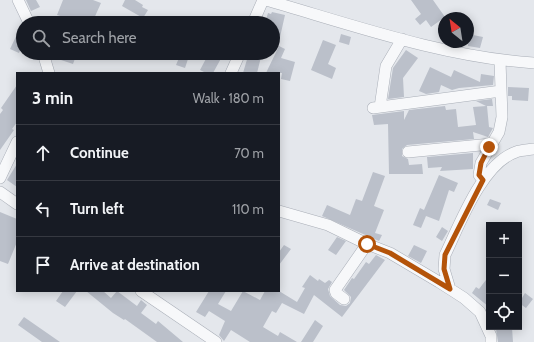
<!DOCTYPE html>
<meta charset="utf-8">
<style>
:root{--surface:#171b24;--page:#20242c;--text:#f1f3f6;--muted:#9ea1a6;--line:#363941}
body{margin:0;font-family:Cabin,sans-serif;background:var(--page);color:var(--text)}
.controls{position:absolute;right:12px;bottom:12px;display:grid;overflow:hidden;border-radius:0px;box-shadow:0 2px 10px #0003}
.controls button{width:36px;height:36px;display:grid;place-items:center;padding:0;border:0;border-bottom:1px solid var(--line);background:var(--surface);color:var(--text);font:20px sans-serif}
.compass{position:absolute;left:438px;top:12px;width:36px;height:36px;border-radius:50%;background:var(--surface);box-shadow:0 2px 10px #0003;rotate:330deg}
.stop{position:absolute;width:12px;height:12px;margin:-9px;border:3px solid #b45309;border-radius:50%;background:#fff}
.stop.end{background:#b45309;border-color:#fff;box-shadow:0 1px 4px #0008}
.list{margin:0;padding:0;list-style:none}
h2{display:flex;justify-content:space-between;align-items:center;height:52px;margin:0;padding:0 16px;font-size:17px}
h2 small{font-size:13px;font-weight:400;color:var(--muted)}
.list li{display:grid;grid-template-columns:26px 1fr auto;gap:12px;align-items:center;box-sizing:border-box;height:56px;padding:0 16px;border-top:1px solid var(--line)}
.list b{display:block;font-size:15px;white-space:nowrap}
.list em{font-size:13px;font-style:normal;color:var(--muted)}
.icon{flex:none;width:22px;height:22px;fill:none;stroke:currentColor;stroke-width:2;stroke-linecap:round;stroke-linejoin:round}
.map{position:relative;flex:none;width:534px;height:342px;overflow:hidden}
.search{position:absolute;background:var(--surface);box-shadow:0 2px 10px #0003;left:16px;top:16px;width:264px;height:44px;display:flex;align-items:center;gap:10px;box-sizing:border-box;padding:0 14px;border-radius:22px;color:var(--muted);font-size:15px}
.panel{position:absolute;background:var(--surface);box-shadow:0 2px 10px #0003;left:16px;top:72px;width:264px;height:220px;border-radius:0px}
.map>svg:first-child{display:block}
.building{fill:#bbc0ca}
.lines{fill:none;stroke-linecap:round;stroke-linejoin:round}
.minor-casing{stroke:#a9aeb7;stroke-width:12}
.minor{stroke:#f7f8fa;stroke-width:11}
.route{stroke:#b45309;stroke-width:5}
</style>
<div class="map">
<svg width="534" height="342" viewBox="0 0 534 342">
<rect width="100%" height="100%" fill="#e4e7ec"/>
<!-- building -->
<path class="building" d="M26 0H36L40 7 31 11Z
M63 0H93L101 3 92 23H64L67 18 57 15Z
M125 0H135L143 5 142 7 148 10 143 18 122 6Z
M411 0H433L445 17 431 27 426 20 420 25 415 19 421 14Z
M272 12 285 15 280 37 273 35V23H265L268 13 271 14Z
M22 24 23 44 19 53 10 49Z
M341 34 351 37 349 45 339 42Z
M468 34 483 37 480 48 468 46Z
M323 40 336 45 328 64 336 68 332 79 311 70Z
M279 46 285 49 281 58 295 62 290 81 281 79 282 73H266Z
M406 50 418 58 403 78 404 97 388 99 393 68Z
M50 53H77L73 64 52 57Z
M181 53H190L185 68 176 65Z
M209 53H224L213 73H206L200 70Z
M254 53H262L257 73H243L248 56 253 57Z
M430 67 451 77 454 70 480 82 481 74 494 76 493 85 459 88 452 90 441 85 439 92 426 94 419 91Z
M17 85V122L12 129 14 130 0 150V114L3 110 1 108Z
M508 87 529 88 528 101 512 100V96H508Z
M492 99 493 106H487L489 127 493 128 488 137 473 132 474 139 407 145 402 149V156L408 159 409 165 422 164 423 174H389L388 124 374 125 372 115 404 111V120L409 110 445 106 446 110 456 109 458 127 476 125 473 107 486 106 476 101Z
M473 153V169L440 171 442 167 428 168 427 157Z
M17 164V187L7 180Z
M373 172 385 176 374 206 384 210 375 233 382 235 379 241 322 216 327 205 350 215 356 199 362 201Z
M439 175 458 183 454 192 449 190 439 221 426 216 421 228 413 225 420 208 424 210Z
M490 199 501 203 498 210 487 205Z
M0 212 17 219V242L8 264 0 261Z
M442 227 448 231 442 241 436 237Z
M337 237 346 241 336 255 328 250Z
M284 245 291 249 279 265V252Z
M414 245 427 251 421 263 408 256Z
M376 255 385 260 342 317 314 295 304 314 282 303 276 313 272 311 263 327 278 336 280 332 297 342H250L231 330 224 341 219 335 225 321 209 311 205 317 196 312 209 291H226L218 304 231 311 243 291 260 300 265 291H279L297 302 305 288 302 287 310 275 318 281 319 279 325 283 329 280 332 282 328 289 330 296 340 305 346 306 350 303 351 297 344 290 352 278 354 279 366 262 369 264Z
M489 276V307L472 293 476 287 479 289Z
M63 291H77L65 307 56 301Z
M86 291H103L111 298 117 291 137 306 141 300 147 305 141 313 156 324 158 321 183 342H157L125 319 124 320 113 313Z
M525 293 533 299 526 308 519 303Z
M24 317 60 342H42L18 325Z
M315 320 323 326 313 342H301Z
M512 328 513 342H498L496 329Z"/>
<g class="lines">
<defs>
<path id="minor" d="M18 0 29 23
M266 0C353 25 443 57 534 63
M253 23 263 0
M43 53 49 73
M231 73 240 53
M380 107 386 66 402 39
M373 108 501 91
M408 152 491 144
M0 178 17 142
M483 180 479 175 481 163 499 132 502 117 500 61
M0 192 17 204
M279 211 328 225 367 244 390 253 439 282 464 298 480 312 491 336V342
M450 289 444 269 445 255C459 226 482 163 516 152 521 150 528 150 534 149
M141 291 216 342
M344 299 336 293 335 290 367 244"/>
</defs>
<!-- minor casing -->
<use href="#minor" class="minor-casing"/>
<!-- minor -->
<use href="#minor" class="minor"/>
</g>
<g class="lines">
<!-- route -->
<path class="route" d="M367 244 390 253 450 289 444 269 445 255 483 180 479 175 481 163 489 147"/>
</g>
</svg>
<div class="controls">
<button>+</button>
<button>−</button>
<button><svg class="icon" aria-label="locate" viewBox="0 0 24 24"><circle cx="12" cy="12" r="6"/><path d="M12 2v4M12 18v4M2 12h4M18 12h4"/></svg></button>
</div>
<svg class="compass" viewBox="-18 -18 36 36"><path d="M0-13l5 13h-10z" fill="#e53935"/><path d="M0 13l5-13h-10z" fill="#9ea1a6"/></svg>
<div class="stop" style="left:367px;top:244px"></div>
<div class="stop end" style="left:489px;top:147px"></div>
<div class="search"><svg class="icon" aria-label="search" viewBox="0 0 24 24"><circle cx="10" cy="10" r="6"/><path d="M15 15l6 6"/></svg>Search here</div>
<section class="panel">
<h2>3 min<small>Walk · 180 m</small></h2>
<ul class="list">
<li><svg class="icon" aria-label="ahead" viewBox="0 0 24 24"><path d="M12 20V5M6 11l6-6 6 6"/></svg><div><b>Continue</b></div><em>70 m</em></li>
<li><svg class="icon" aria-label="left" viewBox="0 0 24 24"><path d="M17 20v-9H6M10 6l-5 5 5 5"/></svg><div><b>Turn left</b></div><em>110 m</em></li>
<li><svg class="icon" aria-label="arrive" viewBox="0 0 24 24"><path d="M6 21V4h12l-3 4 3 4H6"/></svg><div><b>Arrive at destination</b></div></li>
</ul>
</section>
</div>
